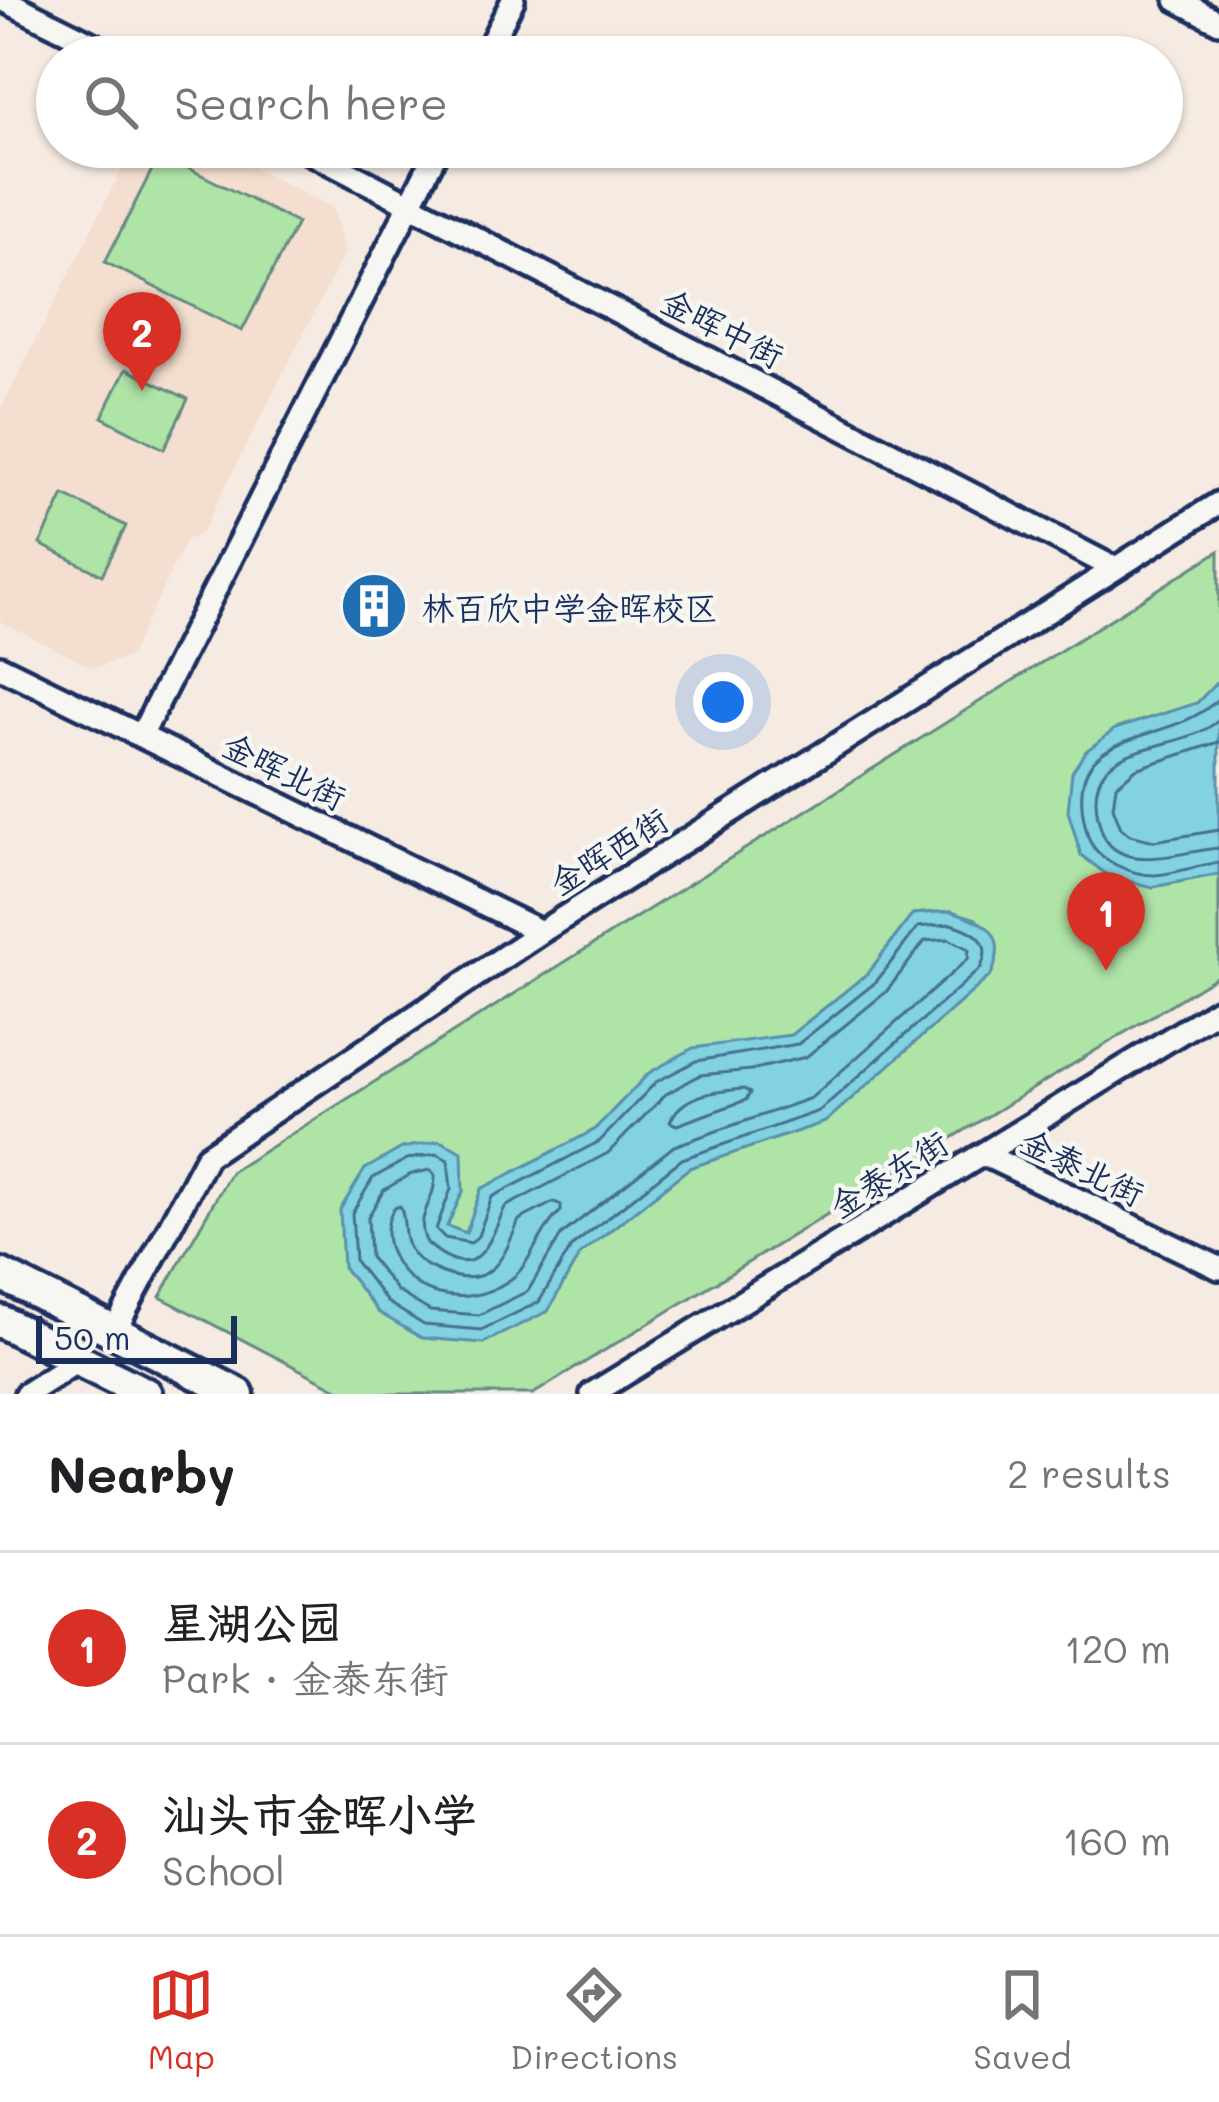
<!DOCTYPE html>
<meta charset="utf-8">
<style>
:root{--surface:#fff;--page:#f2f2f2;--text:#202124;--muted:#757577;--line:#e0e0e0;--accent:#d93025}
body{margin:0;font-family:Mali,"LXGW WenKai TC",sans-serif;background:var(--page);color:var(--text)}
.scale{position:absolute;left:36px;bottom:30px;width:201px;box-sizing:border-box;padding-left:12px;border:6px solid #1b2f5e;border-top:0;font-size:33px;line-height:42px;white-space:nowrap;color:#1b2f5e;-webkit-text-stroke:9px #f6f6f2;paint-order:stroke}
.you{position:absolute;left:723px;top:702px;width:42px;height:42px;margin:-30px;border:9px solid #fff;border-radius:50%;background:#1a73e8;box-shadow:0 0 0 18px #1a73e833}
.badge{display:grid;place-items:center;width:78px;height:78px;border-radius:50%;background:var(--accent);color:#fff;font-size:39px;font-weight:700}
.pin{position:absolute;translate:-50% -99px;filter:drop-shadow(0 3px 6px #0008)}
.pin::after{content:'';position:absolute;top:63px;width:42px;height:36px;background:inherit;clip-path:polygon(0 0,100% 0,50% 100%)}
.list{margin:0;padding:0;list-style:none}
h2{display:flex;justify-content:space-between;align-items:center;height:156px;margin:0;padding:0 48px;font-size:51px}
h2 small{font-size:39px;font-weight:400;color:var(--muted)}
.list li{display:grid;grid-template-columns:78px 1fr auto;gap:36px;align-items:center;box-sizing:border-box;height:192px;padding:0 48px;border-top:3px solid var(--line)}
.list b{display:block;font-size:45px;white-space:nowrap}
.list p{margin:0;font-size:39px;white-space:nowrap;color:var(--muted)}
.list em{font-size:39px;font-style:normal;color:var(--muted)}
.icon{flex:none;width:66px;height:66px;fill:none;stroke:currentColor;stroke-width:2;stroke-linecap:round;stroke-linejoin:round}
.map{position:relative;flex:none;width:1219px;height:1394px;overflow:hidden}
.search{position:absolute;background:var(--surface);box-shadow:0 3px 9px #0004;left:36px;right:36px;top:36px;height:132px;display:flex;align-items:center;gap:30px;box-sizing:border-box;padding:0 42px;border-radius:66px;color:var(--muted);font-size:45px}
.sheet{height:540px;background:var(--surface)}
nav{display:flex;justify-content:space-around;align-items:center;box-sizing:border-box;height:168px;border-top:3px solid var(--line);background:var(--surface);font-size:33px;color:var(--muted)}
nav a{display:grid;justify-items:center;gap:6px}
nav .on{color:var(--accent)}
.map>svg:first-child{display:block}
.built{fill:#f4decf}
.green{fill:#afe4a7;stroke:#658a82;stroke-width:3;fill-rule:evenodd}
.water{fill:#83d2e1;stroke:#5991ad;stroke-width:3}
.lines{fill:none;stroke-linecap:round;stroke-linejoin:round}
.shore{stroke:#457092;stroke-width:3}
.street-casing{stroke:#1b2f5e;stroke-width:30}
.secondary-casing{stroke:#1b2f5e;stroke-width:39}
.street{stroke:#f6f6f2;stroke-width:21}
.secondary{stroke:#f6f6f2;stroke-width:30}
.labels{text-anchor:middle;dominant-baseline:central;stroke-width:9;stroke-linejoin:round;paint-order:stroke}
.street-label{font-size:33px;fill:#1b2f5e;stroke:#f6f6f2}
.poi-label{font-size:33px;fill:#1b2f5e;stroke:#f6f6f2;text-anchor:start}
</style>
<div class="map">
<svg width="1219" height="1394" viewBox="0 0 1219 1394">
<rect width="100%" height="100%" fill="#f5ebe2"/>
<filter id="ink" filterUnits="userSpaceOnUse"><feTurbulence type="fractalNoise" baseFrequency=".00833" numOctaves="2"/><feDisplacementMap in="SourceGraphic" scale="24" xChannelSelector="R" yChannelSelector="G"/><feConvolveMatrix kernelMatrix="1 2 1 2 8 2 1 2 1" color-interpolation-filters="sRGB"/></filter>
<g filter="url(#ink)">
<!-- built -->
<path class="built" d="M133 147H213L333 208 345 252 201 534 186 540 130 656 93 668 0 621V411Z"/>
<!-- green -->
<path class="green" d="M160 154 297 223 242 331 105 262Z
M126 369 188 399 164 449 102 417Z
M64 495 126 526 102 575 40 544Z
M1219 551V680L1197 703 1115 729 1153 887 1219 874V975L533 1394H347L160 1297 231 1172ZM951 911 976 919 991 975 825 1122 689 1168 580 1254 547 1312 365 1169 463 1191 447 1226 466 1234 542 1158 594 1130 649 1073 746 1043 791 1035 868 973 913 914Z"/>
<!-- water -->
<path class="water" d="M1219 680V874L1153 887 1110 877 1081 855 1068 811 1072 772 1086 751 1115 729 1197 703Z
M951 911C988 922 1009 935 991 975L825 1122 689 1168 580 1254 548 1311 483 1343 422 1338 378 1312 343 1267 340 1210 365 1169 402 1148 440 1141 462 1152 463 1191 447 1226 466 1233 481 1189 594 1130 649 1073 693 1048 791 1035 868 973 913 914Z"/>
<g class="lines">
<!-- shore -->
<path class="shore" d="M1219 698C1168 752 1053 718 1088 836 1095 860 1131 875 1155 875 1177 874 1198 864 1219 863
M1219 720C1175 759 1072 733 1101 829 1116 878 1185 850 1219 848
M1219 742 1136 769 1116 786 1113 807 1121 828 1130 835 1154 841 1219 830
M951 924C976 931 994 942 980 969L819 1111 682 1159 572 1246 539 1302 481 1330 424 1325 387 1302 355 1261 352 1213 373 1178 407 1159 437 1154 448 1160 451 1189 436 1229 445 1238 471 1243 478 1236 492 1197 600 1141 656 1082 696 1061 798 1044 876 982 918 927Z
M948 939 969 949 968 959 811 1098 674 1146 561 1235 528 1291 479 1315 430 1311 397 1291 370 1257 368 1217 384 1190 411 1174 430 1170 435 1175C436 1202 413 1216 427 1243 477 1287 488 1245 505 1207L608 1153 666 1094 700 1075 751 1070 806 1057 886 992 925 941Z
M744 1089 750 1093 746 1100 677 1125 670 1122C681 1094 717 1091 744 1089Z
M554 1202 561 1205V1211C540 1229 530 1266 511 1279 490 1294 465 1300 439 1294 403 1286 373 1242 394 1208L400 1206C407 1219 401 1237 411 1251 419 1263 430 1268 443 1273 492 1291 504 1257 519 1220Z"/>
<defs>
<path id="street" d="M4 0 118 57
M1177 0 1219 22
M484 57 513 0
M299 147 1114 568
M0 667 541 932
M141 736 439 147
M983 1154 1219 1268
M114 1332 207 1156 541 932 1219 503
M26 1394 79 1360
M592 1394 1219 1009"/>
<path id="secondary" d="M0 1274 238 1394
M0 1321 146 1394"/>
</defs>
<!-- street casing -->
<use href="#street" class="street-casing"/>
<!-- secondary casing -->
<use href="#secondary" class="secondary-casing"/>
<!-- street -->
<use href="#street" class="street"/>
<!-- secondary -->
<use href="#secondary" class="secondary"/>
</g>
</g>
<!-- icons -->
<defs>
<symbol id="building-disc" viewBox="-11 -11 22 22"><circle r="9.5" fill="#1f6fb2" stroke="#f6f6f2"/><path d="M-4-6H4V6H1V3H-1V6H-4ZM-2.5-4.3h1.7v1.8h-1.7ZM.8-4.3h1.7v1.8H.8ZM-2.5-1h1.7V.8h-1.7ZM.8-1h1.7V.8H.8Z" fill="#fff"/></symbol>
</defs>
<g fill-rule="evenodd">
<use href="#building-disc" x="336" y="568" width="76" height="76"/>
</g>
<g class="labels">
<!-- street labels -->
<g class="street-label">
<text transform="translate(723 327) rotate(27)">金晖中街</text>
<text transform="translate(285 770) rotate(26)">金晖北街</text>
<text transform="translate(608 850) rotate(-32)">金晖西街</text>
<text transform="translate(1083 1166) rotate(26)">金泰北街</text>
<text transform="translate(888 1173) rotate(-32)">金泰东街</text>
</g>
<!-- poi labels -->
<g class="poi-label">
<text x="421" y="606">林百欣中学金晖校区</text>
</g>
</g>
</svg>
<div class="scale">50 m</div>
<div class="you"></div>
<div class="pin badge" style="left:1106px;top:971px">1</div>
<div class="pin badge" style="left:142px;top:391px">2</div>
<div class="search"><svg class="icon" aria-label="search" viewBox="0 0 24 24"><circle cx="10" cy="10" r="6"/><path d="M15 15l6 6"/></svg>Search here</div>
</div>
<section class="sheet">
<h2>Nearby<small>2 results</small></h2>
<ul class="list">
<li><span class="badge">1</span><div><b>星湖公园</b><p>Park · 金泰东街</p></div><em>120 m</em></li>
<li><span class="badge">2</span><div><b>汕头市金晖小学</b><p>School</p></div><em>160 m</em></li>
</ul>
</section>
<nav>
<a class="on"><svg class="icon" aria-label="map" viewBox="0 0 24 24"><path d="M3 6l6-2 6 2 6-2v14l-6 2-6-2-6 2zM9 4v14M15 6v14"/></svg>Map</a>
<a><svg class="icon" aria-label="directions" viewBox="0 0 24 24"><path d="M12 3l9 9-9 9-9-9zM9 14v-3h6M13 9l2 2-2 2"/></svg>Directions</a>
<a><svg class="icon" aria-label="saved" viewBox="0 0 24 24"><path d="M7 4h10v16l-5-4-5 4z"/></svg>Saved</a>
</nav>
